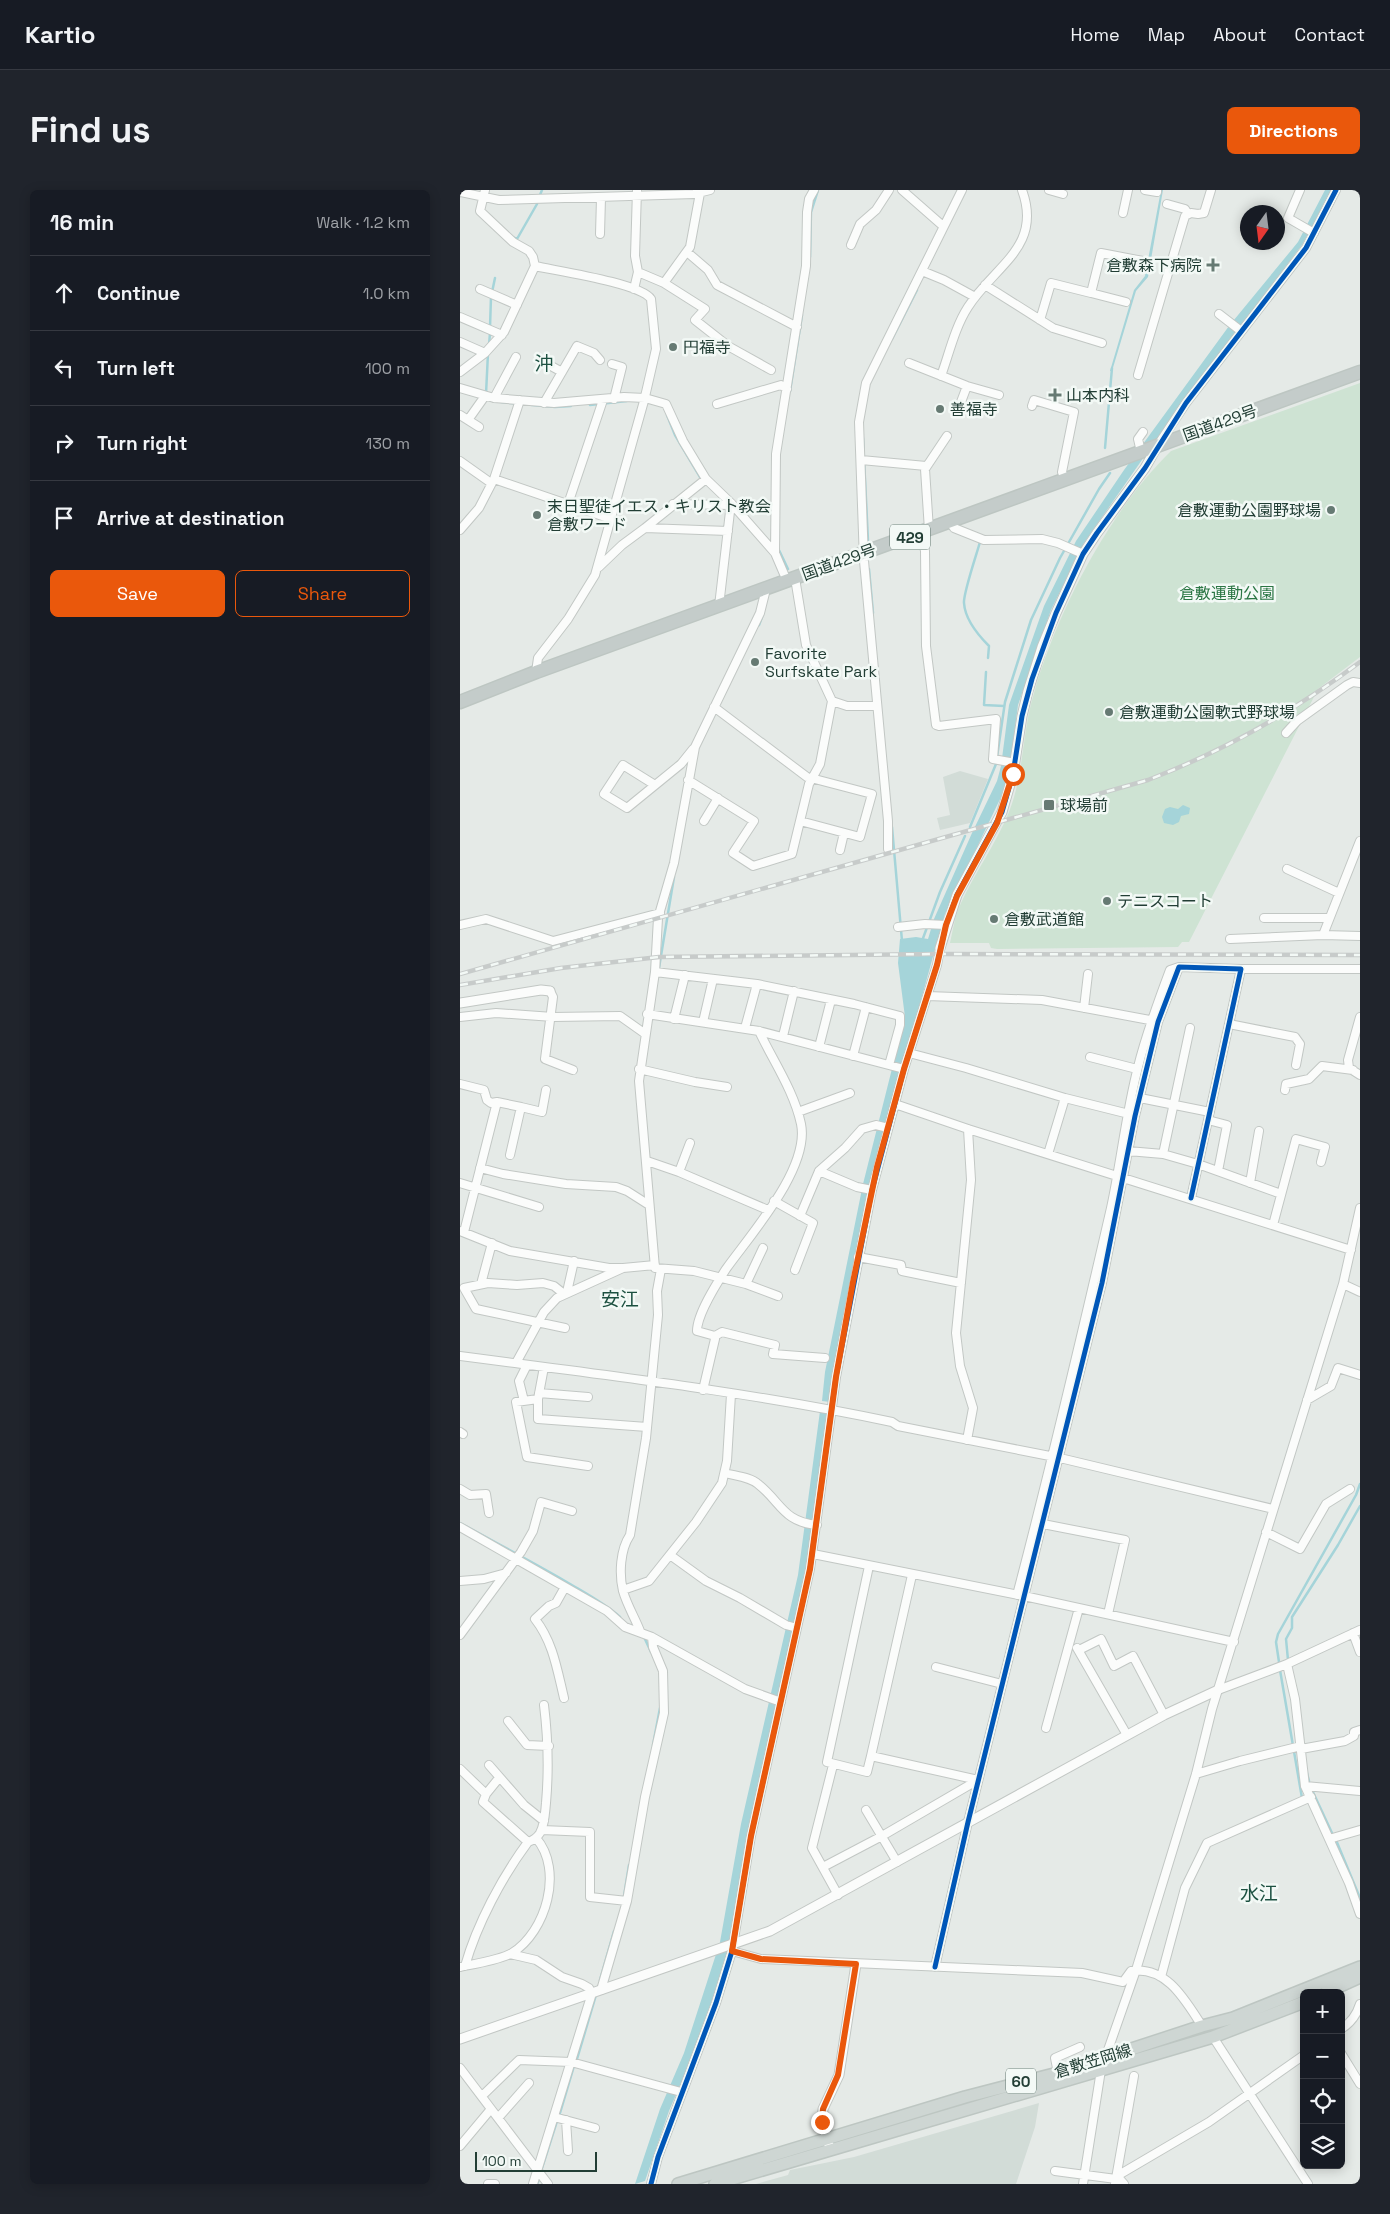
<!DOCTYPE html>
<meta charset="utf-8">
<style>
:root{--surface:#171b24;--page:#20242c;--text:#f1f3f6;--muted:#9ea1a6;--line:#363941;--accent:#ea580c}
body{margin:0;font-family:"Space Grotesk","Noto Sans JP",sans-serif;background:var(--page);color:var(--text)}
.controls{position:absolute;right:15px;bottom:15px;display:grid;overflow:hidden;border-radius:8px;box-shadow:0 2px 12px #0003}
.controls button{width:45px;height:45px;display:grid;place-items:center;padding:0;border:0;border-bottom:1px solid var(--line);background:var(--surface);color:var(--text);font:25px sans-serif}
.compass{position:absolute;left:780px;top:15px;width:45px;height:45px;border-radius:50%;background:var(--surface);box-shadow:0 2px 12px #0003;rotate:194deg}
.scale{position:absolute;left:15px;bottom:12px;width:122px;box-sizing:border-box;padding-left:5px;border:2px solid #223e35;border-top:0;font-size:14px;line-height:18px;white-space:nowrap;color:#223e35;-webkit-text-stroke:4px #f3f9f6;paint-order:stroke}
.stop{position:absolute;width:15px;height:15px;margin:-11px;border:4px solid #ea580c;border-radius:50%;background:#fff}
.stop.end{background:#ea580c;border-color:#fff;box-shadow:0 1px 5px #0008}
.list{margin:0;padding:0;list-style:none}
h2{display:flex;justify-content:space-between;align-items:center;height:65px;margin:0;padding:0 20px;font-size:21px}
h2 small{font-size:16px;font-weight:400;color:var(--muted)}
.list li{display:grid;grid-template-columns:32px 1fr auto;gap:15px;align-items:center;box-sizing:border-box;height:75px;padding:0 20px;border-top:1px solid var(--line)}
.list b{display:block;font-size:19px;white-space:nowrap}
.list em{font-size:16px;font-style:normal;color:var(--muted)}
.actions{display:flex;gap:10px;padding:15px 20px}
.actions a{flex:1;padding:11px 0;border:1px solid var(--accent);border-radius:8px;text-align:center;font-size:18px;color:var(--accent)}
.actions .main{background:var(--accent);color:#fff}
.icon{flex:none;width:28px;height:28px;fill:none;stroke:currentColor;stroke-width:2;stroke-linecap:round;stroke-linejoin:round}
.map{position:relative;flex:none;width:900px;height:1994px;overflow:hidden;border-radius:8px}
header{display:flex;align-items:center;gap:30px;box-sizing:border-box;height:70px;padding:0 25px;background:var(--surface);border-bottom:1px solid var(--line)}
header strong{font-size:24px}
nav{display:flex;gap:28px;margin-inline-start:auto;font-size:18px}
.intro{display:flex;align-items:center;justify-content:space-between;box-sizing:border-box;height:120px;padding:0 30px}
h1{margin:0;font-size:35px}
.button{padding:12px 22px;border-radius:8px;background:var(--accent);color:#fff;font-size:18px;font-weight:700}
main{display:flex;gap:30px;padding:0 30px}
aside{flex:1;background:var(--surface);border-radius:8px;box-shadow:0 2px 12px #0003}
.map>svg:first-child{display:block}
.built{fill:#d2dcd7}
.green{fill:#cee3d3}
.water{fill:#a5d4d9}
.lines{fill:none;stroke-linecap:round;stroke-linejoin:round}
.stream{stroke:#a5d4d9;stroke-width:2.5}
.minor-casing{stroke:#c2c7c4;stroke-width:10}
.tertiary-casing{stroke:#c2c7c4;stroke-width:11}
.primary-casing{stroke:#bdc6c2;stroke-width:14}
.trunk-casing{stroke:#bdc6c2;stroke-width:15}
.minor{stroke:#fbfcfb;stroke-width:8}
.tertiary{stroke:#fbfcfb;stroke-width:9}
.primary{stroke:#ced6d3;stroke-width:11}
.trunk{stroke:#c4ccca;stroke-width:12}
.rail-casing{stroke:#c7cbca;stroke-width:4.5}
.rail{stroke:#f3f9f6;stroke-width:2.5;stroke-dasharray:8;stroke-linecap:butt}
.cycleway-casing{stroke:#f3f9f6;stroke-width:8}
.cycleway{stroke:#0057b8;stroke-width:5}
.route{stroke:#ea580c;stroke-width:6}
.poi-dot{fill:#667a73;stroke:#f3f9f6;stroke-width:2}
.labels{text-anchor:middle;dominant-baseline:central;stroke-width:5;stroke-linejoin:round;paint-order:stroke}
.shield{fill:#f3f9f6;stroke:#61766f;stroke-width:1}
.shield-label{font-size:15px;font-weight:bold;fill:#223e35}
.poi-label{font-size:16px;fill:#223e35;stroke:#f3f9f6;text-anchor:start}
.street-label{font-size:16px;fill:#223e35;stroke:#f3f9f6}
.park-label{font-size:16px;fill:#2b7644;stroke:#f3f9f6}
.quarter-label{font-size:19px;fill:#1d5141;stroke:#f3f9f6}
</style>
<header>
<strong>Kartio</strong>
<nav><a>Home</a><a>Map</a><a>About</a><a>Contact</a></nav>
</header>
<div class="intro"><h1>Find us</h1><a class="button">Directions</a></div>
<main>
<aside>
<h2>16 min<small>Walk · 1.2 km</small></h2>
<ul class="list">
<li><svg class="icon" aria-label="ahead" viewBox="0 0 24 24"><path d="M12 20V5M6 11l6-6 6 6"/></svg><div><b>Continue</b></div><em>1.0 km</em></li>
<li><svg class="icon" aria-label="left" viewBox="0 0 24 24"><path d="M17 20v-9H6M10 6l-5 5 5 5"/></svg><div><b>Turn left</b></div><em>100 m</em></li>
<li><svg class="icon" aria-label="right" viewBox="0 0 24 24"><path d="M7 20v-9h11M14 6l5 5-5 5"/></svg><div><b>Turn right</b></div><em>130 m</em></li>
<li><svg class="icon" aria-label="arrive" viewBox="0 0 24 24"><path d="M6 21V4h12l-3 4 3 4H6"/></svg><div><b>Arrive at destination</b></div></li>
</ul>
<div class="actions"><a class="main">Save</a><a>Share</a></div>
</aside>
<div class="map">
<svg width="900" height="1994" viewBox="0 0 900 1994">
<rect width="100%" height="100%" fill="#e5eae7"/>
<!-- built -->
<path class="built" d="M500 581 528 589 510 633 480 640 477 628 490 625 483 587Z
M579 1913 575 1937 556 1994H296L328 1985 330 1980 394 1967Z"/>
<!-- green -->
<path class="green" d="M900 193V467L858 499 729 752H722L718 757 537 759 531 758 529 753H490C493 740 495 725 501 713 515 682 536 654 549 622 564 584 562 542 574 503 597 421 650 320 711 261Z"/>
<!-- water -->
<path class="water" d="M701 0H703L688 87 676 101 652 181H650L674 100 685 86Z
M865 0H872L842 55 714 224 624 353 591 420 558 515 550 578 542 605 485 724 477 752 410 995 372 1186 370 1212 362 1211 365 1182 403 994 445 827 438 773 440 749 456 747 468 749 474 729 512 643 537 591 541 576 549 515 584 416 616 351 664 280 769 136 838 52Z
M723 615 730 618 729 624 721 626 719 632 713 635 704 633 702 627 705 619 710 617 718 619Z
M360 1221 365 1222 368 1226 348 1372 290 1636 266 1769 235 1860 209 1921 185 1991 175 1994 200 1919 224 1863 260 1752 281 1634 338 1385Z"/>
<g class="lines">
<!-- stream -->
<path class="stream" d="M80 5 82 0
M52 47 57 49 77 14
M350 67 351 22 358 0
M30 137 31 107 35 88
M432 149 457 100
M29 155 30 143
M330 201 342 125
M26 204 28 163
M41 212 95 217 111 216
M130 215 167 211
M207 225 215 245 240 287
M403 248 408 351
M645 258 652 178
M522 352H520C517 363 503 404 504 413 505 429 518 445 529 456L528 468
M318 358 328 379
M409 379 413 423
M299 435 302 427
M526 482 524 515 544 516
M432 637 442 751
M510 637 536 574 545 512 571 430 600 368 639 299 650 283
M462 751 480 702 505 646
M197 790 214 687
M0 1333C35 1352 70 1371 105 1391 123 1402 143 1412 160 1427
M184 1447 191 1462
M828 1470 826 1449 832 1438V1427L878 1355 900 1316
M819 1472 816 1452 818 1444 896 1305 900 1294
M820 1480 842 1608
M193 1555 200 1518
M847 1583 849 1591
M852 1600 872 1643
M876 1650 900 1708
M164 1706 169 1675
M140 1790 154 1741
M117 1869 136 1805
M100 1923 114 1876
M82 1978 97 1931
M77 1994 79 1990"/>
<defs>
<path id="minor" d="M442 0 483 36
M589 0 603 4
M685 0 697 2V0
M840 0 828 28 854 43
M0 2 39 10 234 4 250 0
M707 14 725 19 728 24
M663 23 668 0
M140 44 141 8
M391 55 400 34 416 20 429 0
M227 62 248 80 257 95 337 137
M75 76C97 81 180 93 191 109L196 159 184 211 135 385 108 429 78 468 76 482
M462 81 484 90 515 107
M178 82 204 93 245 119 235 130 268 156 311 180
M204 93 230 57 240 3
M525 95 593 138 642 153
M20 99 57 115
M174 99 178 82 175 66 177 0
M631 103 666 112
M759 124 781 141
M0 127 42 145
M580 130 591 93 631 103 641 63 683 71
M0 152 25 163
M82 171 102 182
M449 173 507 196 539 205
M152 174 162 177 154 209
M0 182 25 163 44 142 75 76 73 67 69 61 53 52 20 21 25 0
M678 185 725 26 731 23 738 24 744 23 751 0
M481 186C489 164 495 137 508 117 534 76 583 57 562 0
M0 198 34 208 94 213 164 207 185 208 206 214 223 251 246 289 271 313 315 363 327 391
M34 208 56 167
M84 213 117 156 134 163 140 170
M257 214 321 195 327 199
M572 216 574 210 614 222 602 282 605 290
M498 220 507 196
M0 225 19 237
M8 230 25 206
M698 255 726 213 846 58 876 0
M681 262 678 249 683 242
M401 270 466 276
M0 271 31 293
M34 289 151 329
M108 314 143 210
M213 314 271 315
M490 332 494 338 524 350 582 349 598 353 623 364
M185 338 246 289
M0 340 19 318 34 289 60 210
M469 340 465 279 487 246
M461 343 465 361 466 456 476 535 479 536 536 529 533 569 555 573
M315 363 316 264 346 76 347 22 349 9 354 0
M139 377 162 355 185 338 268 341
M335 388 346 455 372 511 387 516H417
M306 399 300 423 235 557 214 673 198 728 195 782 179 891 195 1078 234 1081 286 1094 318 1106
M259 416 271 313
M254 517 347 587 412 604 400 647 340 631
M826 543 837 531 887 495 893 492 900 493
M228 590 294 631 273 663 293 676 332 664 349 594 360 574 372 511
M195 595 163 575 144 604 167 618 221 574 233 559
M244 631 258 608
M900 651 863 745 900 746
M428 659V631L404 371 399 232 406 193 502 0
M380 660 384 643
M827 679 879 703
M804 728H869
M0 735 26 729 93 751 200 723
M438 737 465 734 486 735
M770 749 863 745
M781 779H900
M195 782 297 794 394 814 440 826V835L429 875
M90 801 93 807 85 869 113 880
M467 806 582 810 695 831
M624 818 628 784
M187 824 299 841 444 879
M0 827 36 823 93 827 160 826 184 843
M900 827 888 870 889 878 900 885
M214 829 225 785
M243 832 253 789
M769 834 835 847 840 854 836 875
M285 838 297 794
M323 846 334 801
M359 857 371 810
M449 863 506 878 605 908 673 925
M393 866 406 817
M630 867 677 879
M179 879 235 892 267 897
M0 894 24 900 27 910 31 913 37 912 61 917 50 965
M825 900 826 894 849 889 862 876 893 880
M680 908 750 922
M435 914 508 939 891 1060
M61 917 82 922 86 900
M338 922 390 903
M748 930 767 935 758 981
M668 961 703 964 738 974 821 1004
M588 964 605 908
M703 964 730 838
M187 971 219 982 308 1020
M20 978 43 984 106 994 156 997 167 1001 189 1015
M359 981 385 958 402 939 416 935 428 938
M219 982 230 953
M0 993 79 1017
M790 993 799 941
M314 1011 353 1033 335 1080
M340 1026 359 981 397 997 412 1000
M813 1035 836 949 865 957 861 972
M0 1041 50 1061 149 1078H161
M4 1042 37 912
M398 1067 441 1075 442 1081 501 1093
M21 1094 32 1053
M286 1094 303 1058
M883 1094 900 1102
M107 1102 114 1071
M104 1104 94 1096 83 1093 57 1095 28 1093 4 1098 16 1119 105 1138
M255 1146 262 1142 315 1155 313 1164 365 1168
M0 1166C144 1185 290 1202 432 1232L438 1236 600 1268 813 1319
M56 1173 84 1122 97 1108 163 1078 195 1075
M84 1177 78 1209V1229L187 1237
M243 1200 255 1149V1146L237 1141C237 1124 257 1093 266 1079 291 1044 350 978 341 934 334 901 313 871 299 841
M79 1203 128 1207
M78 1209 56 1212 67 1267 128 1276
M847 1210 871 1196 878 1178 900 1185
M64 1211 59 1191 67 1175
M0 1242 3 1244
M507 1250 513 1218 500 1176 496 1143 511 990 508 939
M265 1283C276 1286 290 1287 298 1294 321 1312 323 1332 357 1335
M0 1299 10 1305 26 1304 29 1323
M583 1334 665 1350 648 1424
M0 1337 147 1421 165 1437 192 1447 285 1499 321 1512
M806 1342 840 1359 866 1314 890 1299
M353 1364 564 1406 774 1452
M210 1365 246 1391 280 1408 326 1435 337 1438
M409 1376 367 1572 407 1582 411 1566 518 1590
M0 1391 24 1389 46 1383
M163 1400 189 1391 236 1332 262 1293 267 1271 271 1204
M557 1405C591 1276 621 1148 651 1018 661 972 666 923 678 877 686 844 698 812 710 780L719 777
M180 1441C175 1428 167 1415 163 1401 159 1384 160 1360 170 1345L186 1248 198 1125 197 1101 201 1079
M893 1443 900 1462
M0 1445 61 1362 73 1341 81 1312 112 1321
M617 1458 667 1545
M619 1460 641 1449 654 1476 673 1466 704 1525
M827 1474 835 1509 845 1596 889 1693 900 1724
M476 1477 542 1494
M758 1500 827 1474 900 1440
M104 1508C97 1479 93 1452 75 1429L89 1416 96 1413 105 1397
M48 1531 67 1555 89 1556
M586 1538 619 1418
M841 1559 885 1551 894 1546V1542L900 1540
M411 1566 452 1385
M29 1575 64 1615 84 1631
M373 1575 352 1658 378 1705
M0 1579 26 1604
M736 1584 780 1571 841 1556
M39 1588 26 1604 23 1612 68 1652C74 1650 77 1648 80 1643 85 1634 85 1622 86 1613 89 1579 88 1548 84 1515
M845 1596 900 1601
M406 1620 437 1672
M82 1640 130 1642V1707L167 1711
M869 1649 900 1640
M363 1677 422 1646 518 1590
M272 1761 301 1769 622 1783 663 1792 671 1781C707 1776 725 1810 742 1836
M50 1764 76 1770 102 1787 122 1794 129 1798 132 1803 73 1994
M5 1776C17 1734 42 1687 68 1652
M0 1777C14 1774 40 1770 52 1763 86 1742 104 1680 76 1648
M475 1777 508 1632 642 1093 675 926 698 832 719 777 781 779 731 1008
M701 1787 725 1698 747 1653 851 1607
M141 1800 167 1711 185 1607 204 1523 203 1481 193 1457 192 1447
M881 1839C891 1833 897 1824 900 1814
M753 1847 848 1994
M881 1863 900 1894
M0 1878 88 1994
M598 1883 595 1868 620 1857
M22 1906 59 1870 111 1872 221 1902
M94 1927 135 1938
M38 1928 69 1893
M106 1930 108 1961
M0 1956 31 1919
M595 1981 656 1989
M28 1994H35
M191 1994 198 1967 256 1813 272 1761 291 1646 350 1379 376 1187 412 1000 444 879 477 775 480 758
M623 1994 641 1880 676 1780 736 1584 752 1519 883 1094 900 1018
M655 1994 674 1886
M664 1994 657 1986 749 1932 844 1865"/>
<path id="tertiary" d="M480 758 497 705 542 622 553 584 562 526 568 501 582 457 596 423 623 364 637 343 685 278 698 255
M0 813 81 800 90 801
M0 1849 310 1741 704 1525 758 1500
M369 1955 362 1932 363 1919 379 1885 396 1774"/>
<path id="primary" d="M865 1803 900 1787
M218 1994 505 1907 598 1883 742 1836 773 1828 900 1777
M255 1994 753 1847 844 1812"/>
<path id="trunk" d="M0 512 76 482 900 182"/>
</defs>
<!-- minor casing -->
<use href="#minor" class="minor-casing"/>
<!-- tertiary casing -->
<use href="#tertiary" class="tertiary-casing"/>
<!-- primary casing -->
<use href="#primary" class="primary-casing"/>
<!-- trunk casing -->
<use href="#trunk" class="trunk-casing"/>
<!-- minor -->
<use href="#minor" class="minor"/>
<!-- tertiary -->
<use href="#tertiary" class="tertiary"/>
<!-- primary -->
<use href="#primary" class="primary"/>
<!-- trunk -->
<use href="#trunk" class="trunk"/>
<defs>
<path id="rail" d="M0 784 688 590C766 560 833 522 900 472
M0 795 101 778 199 767 479 764 900 765"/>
</defs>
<!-- rail casing -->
<use href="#rail" class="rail-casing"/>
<!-- rail -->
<use href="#rail" class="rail"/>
<defs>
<path id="cycleway" d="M475 1777 508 1632 642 1093 675 926 698 832 719 777 781 779 731 1008
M191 1994 198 1967 256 1813 272 1761 291 1646 350 1379 376 1187 412 1000 444 879 477 775 486 735 497 705 542 622 553 584 562 526 572 489 596 423 623 364 637 343 685 278 726 213 846 58 876 0"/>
</defs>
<!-- cycleway casing -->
<use href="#cycleway" class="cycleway-casing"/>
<!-- cycleway -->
<use href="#cycleway" class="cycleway"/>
</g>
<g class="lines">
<!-- route -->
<path class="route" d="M362 1932 363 1919 378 1885 396 1774 301 1769 272 1761 291 1646 350 1379 376 1187 393 1092 417 977 444 879 477 775 486 735 497 706 537 633 553 584"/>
</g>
<!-- markers -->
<g class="poi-dot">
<path d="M750.5 67.5h5v5h5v5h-5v5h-5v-5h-5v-5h5z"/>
<circle cx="213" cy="157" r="5"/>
<path d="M592.5 197.5h5v5h5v5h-5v5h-5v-5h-5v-5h5z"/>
<circle cx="480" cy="219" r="5"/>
<circle cx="871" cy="320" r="5"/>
<circle cx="77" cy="325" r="5"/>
<circle cx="295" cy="472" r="5"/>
<circle cx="649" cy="522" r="5"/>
<rect x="583" y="609" width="12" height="12" rx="2.5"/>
<circle cx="647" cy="711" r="5"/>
<circle cx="534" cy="729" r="5"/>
</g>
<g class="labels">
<!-- shield labels -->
<g class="shield">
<rect x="430" y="334.5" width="40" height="25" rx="4"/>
<rect x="546" y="1878.5" width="30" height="25" rx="4"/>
</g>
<g class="shield-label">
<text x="450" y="347">429</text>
<text x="561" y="1891">60</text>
</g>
<!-- poi labels -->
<g class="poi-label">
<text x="742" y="75" text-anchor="end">倉敷森下病院</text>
<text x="223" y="157">円福寺</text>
<text x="606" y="205">山本内科</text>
<text x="490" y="219">善福寺</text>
<text x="87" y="316">末日聖徒イエス・キリスト教会<tspan x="87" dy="18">倉敷ワード</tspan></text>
<text x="861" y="320" text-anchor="end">倉敷運動公園野球場</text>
<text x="305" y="463">Favorite<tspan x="305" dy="18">Surfskate Park</tspan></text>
<text x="659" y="522">倉敷運動公園軟式野球場</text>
<text x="600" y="615">球場前</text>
<text x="657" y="711">テニスコート</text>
<text x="544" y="729">倉敷武道館</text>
</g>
<!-- street labels -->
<g class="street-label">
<text transform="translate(760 233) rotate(-20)">国道429号</text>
<text transform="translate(379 372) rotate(-20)">国道429号</text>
<text transform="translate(633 1871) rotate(-17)">倉敷笠岡線</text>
</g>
<!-- park labels -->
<g class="park-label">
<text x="767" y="403">倉敷運動公園</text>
</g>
<!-- quarter labels -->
<g class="quarter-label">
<text x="84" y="173">沖</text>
<text x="160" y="1109">安江</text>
<text x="799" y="1703">水江</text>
</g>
</g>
</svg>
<div class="controls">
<button>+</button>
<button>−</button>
<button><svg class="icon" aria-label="locate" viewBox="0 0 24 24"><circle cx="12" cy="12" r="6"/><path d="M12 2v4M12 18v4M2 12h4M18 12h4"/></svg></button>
<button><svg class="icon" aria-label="layers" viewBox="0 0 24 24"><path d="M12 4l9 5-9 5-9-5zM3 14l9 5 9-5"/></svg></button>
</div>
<svg class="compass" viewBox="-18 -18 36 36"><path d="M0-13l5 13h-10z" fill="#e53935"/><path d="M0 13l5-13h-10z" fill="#9ea1a6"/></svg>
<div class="scale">100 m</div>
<div class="stop" style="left:553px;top:584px"></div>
<div class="stop end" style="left:362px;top:1932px"></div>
</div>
</main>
